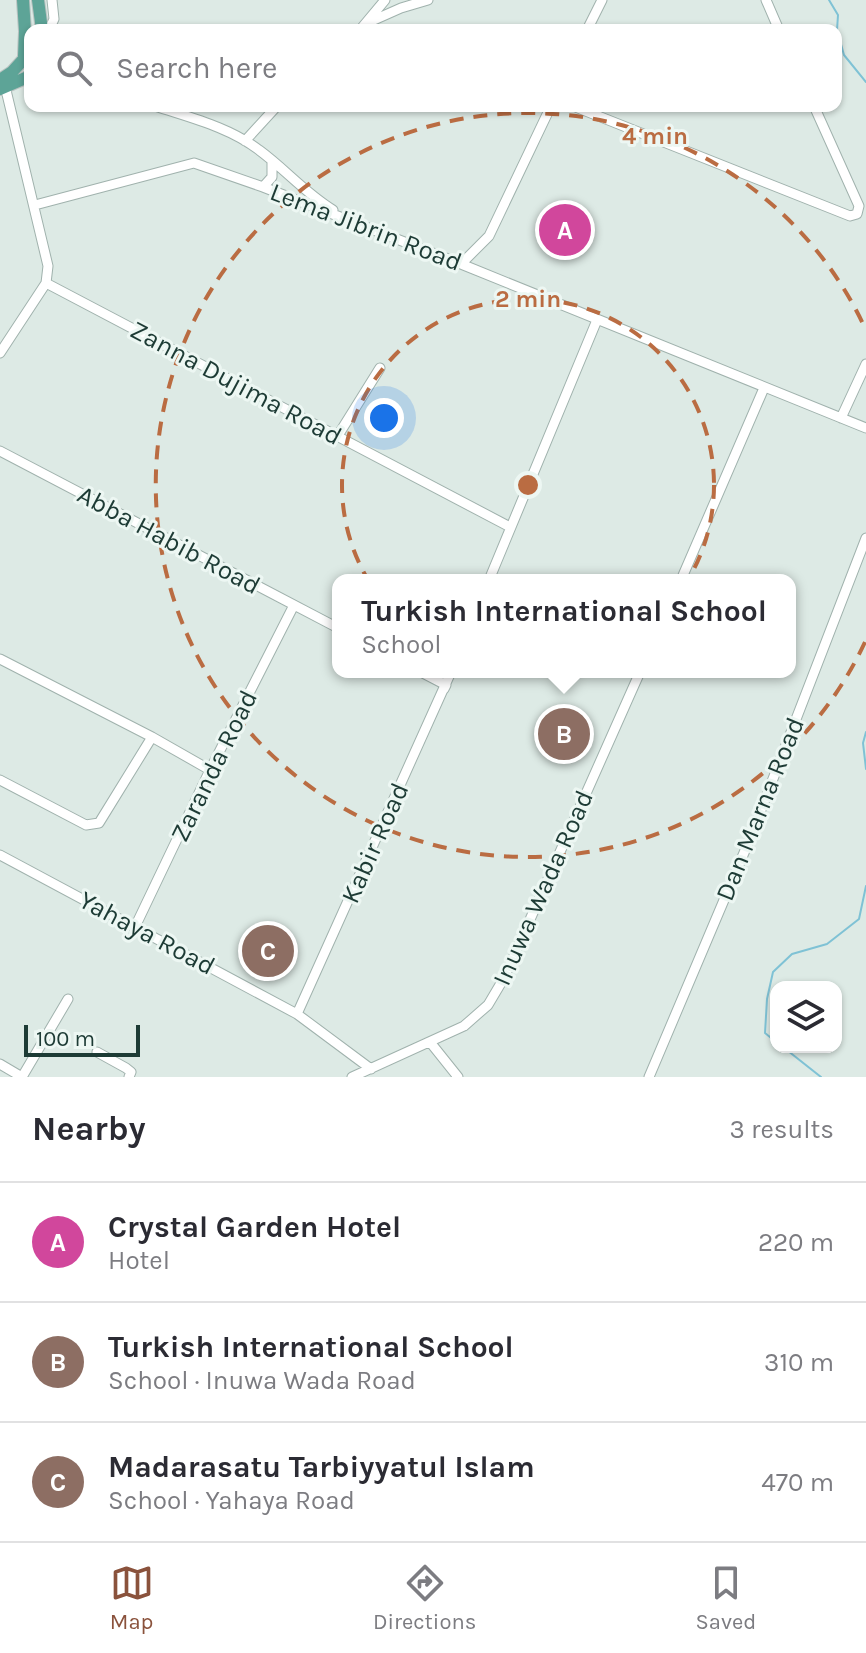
<!DOCTYPE html>
<meta charset="utf-8">
<style>
:root{--surface:#fff;--page:#f2f2f3;--text:#2b2b33;--muted:#7c7c81;--line:#e1e1e2;--accent:#8a523c}
body{margin:0;font-family:Karla,sans-serif;background:var(--page);color:var(--text)}
.controls{position:absolute;right:24px;bottom:24px;display:grid;overflow:hidden;border-radius:16px;box-shadow:0 2px 6px #0004}
.controls button{width:72px;height:72px;display:grid;place-items:center;padding:0;border:0;border-bottom:2px solid var(--line);background:var(--surface);color:var(--text);font:40px sans-serif}
.scale{position:absolute;left:24px;bottom:20px;width:116px;box-sizing:border-box;padding-left:8px;border:4px solid #1d3b35;border-top:0;font-size:22px;line-height:28px;white-space:nowrap;color:#1d3b35;-webkit-text-stroke:6px #edf7f3;paint-order:stroke}
.you{position:absolute;left:384px;top:418px;width:28px;height:28px;margin:-20px;border:6px solid #fff;border-radius:50%;background:#1a73e8;box-shadow:0 0 0 12px #1a73e833}
.badge{display:grid;place-items:center;width:52px;height:52px;border-radius:50%;background:var(--accent);color:#fff;font-size:26px;font-weight:700}
.pin{position:absolute;translate:-50% -50%;border:4px solid #fff;box-shadow:0 2px 8px #0006}
.popup{position:absolute;left:332px;top:574px;width:464px;height:104px;box-sizing:border-box;display:grid;place-content:center;border-radius:16px;background:var(--surface);filter:drop-shadow(0 2px 6px #0005);font-size:26px;white-space:nowrap;color:var(--muted)}
.popup b{font-size:30px;color:var(--text)}
.popup::after{content:'';position:absolute;left:50%;top:100%;margin-left:-16px;border:16px solid transparent;border-top-color:var(--surface)}
.list{margin:0;padding:0;list-style:none}
h2{display:flex;justify-content:space-between;align-items:center;height:104px;margin:0;padding:0 32px;font-size:34px}
h2 small{font-size:26px;font-weight:400;color:var(--muted)}
.list li{display:grid;grid-template-columns:52px 1fr auto;gap:24px;align-items:center;box-sizing:border-box;height:120px;padding:0 32px;border-top:2px solid var(--line)}
.list b{display:block;font-size:30px;white-space:nowrap}
.list p{margin:0;font-size:26px;white-space:nowrap;color:var(--muted)}
.list em{font-size:26px;font-style:normal;color:var(--muted)}
.icon{flex:none;width:44px;height:44px;fill:none;stroke:currentColor;stroke-width:2;stroke-linecap:round;stroke-linejoin:round}
.map{position:relative;flex:none;width:866px;height:1077px;overflow:hidden}
.search{position:absolute;background:var(--surface);box-shadow:0 2px 6px #0004;left:24px;right:24px;top:24px;height:88px;display:flex;align-items:center;gap:20px;box-sizing:border-box;padding:0 28px;border-radius:16px;color:var(--muted);font-size:30px}
.sheet{height:464px;background:var(--surface)}
nav{display:flex;justify-content:space-around;align-items:center;box-sizing:border-box;height:112px;border-top:2px solid var(--line);background:var(--surface);font-size:22px;color:var(--muted)}
nav a{display:grid;justify-items:center;gap:4px}
nav .on{color:var(--accent)}
.map>svg:first-child{display:block}
.lines{fill:none;stroke-linecap:round;stroke-linejoin:round}
.stream{stroke:#7fc2d5;stroke-width:2}
.minor-casing{stroke:#a0b2ad;stroke-width:11}
.major-casing{stroke:#bbc4c2;stroke-width:14}
.minor{stroke:#fff;stroke-width:9}
.major{stroke:#5da497;stroke-width:12}
.ring{fill:none;stroke:#ba6c42;stroke-width:4;stroke-dasharray:14 10}
.labels{text-anchor:middle;dominant-baseline:central;stroke-width:6;stroke-linejoin:round;paint-order:stroke}
.street-label{font-size:26px;fill:#1d3b35;stroke:#edf7f3}
.centre{fill:#ba6c42;stroke:#edf7f3;stroke-width:4}
.ring-label{font-size:24px;text-anchor:middle;font-weight:bold;fill:#ba6c42;stroke:#edf7f3;stroke-width:6;stroke-linejoin:round;paint-order:stroke}
</style>
<div class="map">
<svg width="866" height="1077" viewBox="0 0 866 1077">
<rect width="100%" height="100%" fill="#ddeae5"/>
<g class="lines">
<!-- stream -->
<path class="stream" d="M829 0 838 15 837 30 844 55 866 82
M866 732 863 743 866 769
M776 1042 765 1033 767 999 773 972 792 954 827 944 859 919 866 886
M783 1047 821 1077"/>
<defs>
<path id="minor" d="M766 0 779 30
M365 24 401 8 428 0
M49 30 54 19 52 0
M360 30 385 0
M587 30 602 0
M155 106C191 118 229 127 259 150 285 169 305 193 333 210
M573 106 850 216 857 214 859 206 814 106
M245 141 277 106
M263 187 272 177V162
M35 205 194 163 263 187 461 264 866 428
M461 264 489 236 551 106
M46 283 510 527
M0 353 46 283 48 266 5 86
M841 418 866 364
M337 437 380 368
M0 451 338 628
M489 580 597 320
M681 580 764 388
M0 659 152 737 210 770
M421 672 446 685 444 689
M0 780 86 825 99 823 152 737
M0 855 297 1014 371 1069
M135 927 210 770 294 605
M297 1014 451 672
M430 1042 458 1077
M97 1052 126 1068 131 1072 129 1077
M0 1064 22 1077 68 999
M352 1077 464 1026 488 1005 504 978 640 672
M649 1077 749 841 866 538"/>
<path id="major" d="M23 0 25 31 24 56
M38 0 42 30
M0 80 12 72 22 61
M0 89 30 76"/>
</defs>
<!-- minor casing -->
<use href="#minor" class="minor-casing"/>
<!-- major casing -->
<use href="#major" class="major-casing"/>
<!-- minor -->
<use href="#minor" class="minor"/>
<!-- major -->
<use href="#major" class="major"/>
</g>
<!-- distance rings -->
<g class="ring">
<circle cx="528" cy="485" r="186"/>
<path d="M865 642A372 372 0 1 1 865 328"/>
</g>
<g class="labels">
<!-- street labels -->
<g class="street-label">
<text transform="translate(366 227) rotate(21)">Lema Jibrin Road</text>
<text transform="translate(236 383) rotate(28)">Zanna Dujima Road</text>
<text transform="translate(169 540) rotate(28)">Abba Habib Road</text>
<text transform="translate(214 766) rotate(-64)">Zaranda Road</text>
<text transform="translate(760 809) rotate(-68)">Dan Marna Road</text>
<text transform="translate(375 843) rotate(-66)">Kabir Road</text>
<text transform="translate(543 888) rotate(-66)">Inuwa Wada Road</text>
<text transform="translate(147 933) rotate(28)">Yahaya Road</text>
</g>
</g>
<circle cx="528" cy="485" r="12" class="centre"/>
<g class="ring-label">
<text x="655" y="144">4 min</text>
<text x="528" y="307">2 min</text>
</g>
</svg>
<div class="controls">
<button><svg class="icon" aria-label="layers" viewBox="0 0 24 24"><path d="M12 4l9 5-9 5-9-5zM3 14l9 5 9-5"/></svg></button>
</div>
<div class="scale">100 m</div>
<div class="you"></div>
<div class="pin badge" style="left:565px;top:230px;background:#d1479c">A</div>
<div class="pin badge" style="left:564px;top:734px;background:#8d6e63">B</div>
<div class="popup"><b>Turkish International School</b>School</div>
<div class="pin badge" style="left:268px;top:951px;background:#8d6e63">C</div>
<div class="search"><svg class="icon" aria-label="search" viewBox="0 0 24 24"><circle cx="10" cy="10" r="6"/><path d="M15 15l6 6"/></svg>Search here</div>
</div>
<section class="sheet">
<h2>Nearby<small>3 results</small></h2>
<ul class="list">
<li><span class="badge" style="background:#d1479c">A</span><div><b>Crystal Garden Hotel</b><p>Hotel</p></div><em>220 m</em></li>
<li><span class="badge" style="background:#8d6e63">B</span><div><b>Turkish International School</b><p>School · Inuwa Wada Road</p></div><em>310 m</em></li>
<li><span class="badge" style="background:#8d6e63">C</span><div><b>Madarasatu Tarbiyyatul Islam</b><p>School · Yahaya Road</p></div><em>470 m</em></li>
</ul>
</section>
<nav>
<a class="on"><svg class="icon" aria-label="map" viewBox="0 0 24 24"><path d="M3 6l6-2 6 2 6-2v14l-6 2-6-2-6 2zM9 4v14M15 6v14"/></svg>Map</a>
<a><svg class="icon" aria-label="directions" viewBox="0 0 24 24"><path d="M12 3l9 9-9 9-9-9zM9 14v-3h6M13 9l2 2-2 2"/></svg>Directions</a>
<a><svg class="icon" aria-label="saved" viewBox="0 0 24 24"><path d="M7 4h10v16l-5-4-5 4z"/></svg>Saved</a>
</nav>
